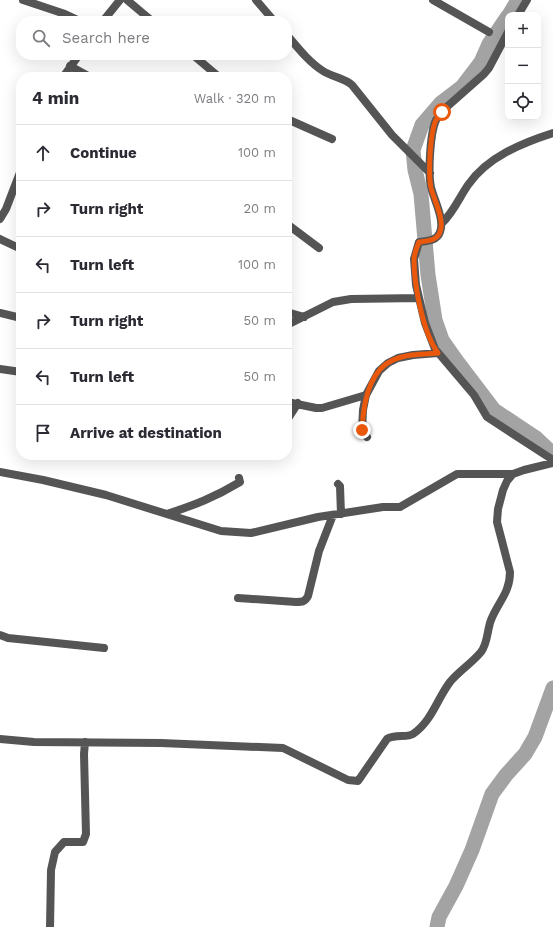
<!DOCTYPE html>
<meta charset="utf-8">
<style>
:root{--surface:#fff;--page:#f7f7f7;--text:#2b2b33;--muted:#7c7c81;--line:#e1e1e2}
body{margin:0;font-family:"Work Sans",sans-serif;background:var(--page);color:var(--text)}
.controls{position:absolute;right:12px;top:12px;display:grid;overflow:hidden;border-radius:8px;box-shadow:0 4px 16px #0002}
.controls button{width:36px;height:36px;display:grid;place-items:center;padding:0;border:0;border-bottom:1px solid var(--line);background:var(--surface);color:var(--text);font:20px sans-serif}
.stop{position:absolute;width:12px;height:12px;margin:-9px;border:3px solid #ea580c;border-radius:50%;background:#fff}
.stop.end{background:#ea580c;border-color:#fff;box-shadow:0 1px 4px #0008}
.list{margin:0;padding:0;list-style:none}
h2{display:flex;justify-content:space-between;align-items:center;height:52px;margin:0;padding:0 16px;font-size:17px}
h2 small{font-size:13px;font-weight:400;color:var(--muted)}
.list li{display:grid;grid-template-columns:26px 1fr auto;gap:12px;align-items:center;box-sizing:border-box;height:56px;padding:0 16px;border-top:1px solid var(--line)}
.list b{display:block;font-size:15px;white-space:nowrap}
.list em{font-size:13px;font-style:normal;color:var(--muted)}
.icon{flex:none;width:22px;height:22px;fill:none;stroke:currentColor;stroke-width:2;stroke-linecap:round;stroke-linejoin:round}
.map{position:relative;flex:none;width:553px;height:927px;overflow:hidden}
.search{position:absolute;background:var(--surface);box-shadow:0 4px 16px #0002;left:16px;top:16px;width:276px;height:44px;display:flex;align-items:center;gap:10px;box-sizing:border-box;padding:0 14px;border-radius:16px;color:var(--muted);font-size:15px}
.panel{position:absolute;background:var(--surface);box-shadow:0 4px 16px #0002;left:16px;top:72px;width:276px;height:388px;border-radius:16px}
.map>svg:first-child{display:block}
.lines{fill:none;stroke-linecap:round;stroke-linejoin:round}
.river{stroke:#a3a3a3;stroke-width:15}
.minor{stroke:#555;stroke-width:8}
.tertiary{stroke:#555;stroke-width:8}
.route{stroke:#ea580c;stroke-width:5}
</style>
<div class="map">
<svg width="553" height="927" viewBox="0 0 553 927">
<rect width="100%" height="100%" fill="#fff"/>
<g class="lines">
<!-- river -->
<path class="river" d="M509 15 518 0
M508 16 489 44 481 62 462 87 441 103 422 125 413 150 415 170 421 194 428 275 435 320 442 340 456 360 494 410 536 438 553 454
M437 927 439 917 456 886 472 850 492 794 506 775 525 754 535 737 553 688"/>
<!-- minor -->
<path class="minor" d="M23 0 65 14 80 21
M127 0 152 21
M256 0 274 21
M433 0 489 32
M518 15 527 0
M508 32 489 68 484 74 441 112C440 115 438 117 436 120 430 133 428 173 431 187 434 200 445 220 440 232 437 241 427 241 419 242L414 259 416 285 425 323 435 349 474 395 487 417 553 460
M287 35C298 48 309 62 323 71 332 77 345 78 352 85L392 135 430 173
M193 55 219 77
M70 66 90 77
M287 119 332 139
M442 223C453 213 459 198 468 185 487 157 522 143 553 133
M287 224 319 248
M0 239 21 249
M287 312 304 317
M0 313 21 318
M287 325 333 302 351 299 419 298
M0 369 21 372
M287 402 316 408H322L366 395
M287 420 298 403
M367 437 362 430 363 410 366 395 379 371 388 363 398 358 413 355 438 353
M0 472 43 480 106 495 221 531 251 533 318 517 383 507H400L457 474H513
M338 484 340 486 341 514
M167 514C195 505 215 497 240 482L239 478
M238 598 296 602C302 602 305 602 308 596L319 551 333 515
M0 635 8 638 104 648
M0 739 34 742 161 743 283 748 348 780 358 781 387 739C395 734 407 738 413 734 432 721 437 699 450 682 459 671 472 663 481 652 488 643 487 630 491 620 498 602 510 593 510 572L497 522 498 509 503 490 507 481 513 474 524 470 553 463
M50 927 51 870 55 852 64 842H83L86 834 84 754 85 742"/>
<!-- tertiary -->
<path class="tertiary" d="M103 21 120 0
M63 77 79 55
M0 219 6 209 21 170"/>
</g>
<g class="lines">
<!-- route -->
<path class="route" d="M362 430C363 406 368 371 393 360 407 354 423 354 438 353 423 333 414 285 414 260 414 253 417 247 419 242 427 241 437 241 440 232 445 220 434 200 431 188 428 174 430 133 436 120 438 117 440 115 442 112"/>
</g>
</svg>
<div class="controls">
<button>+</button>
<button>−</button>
<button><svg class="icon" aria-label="locate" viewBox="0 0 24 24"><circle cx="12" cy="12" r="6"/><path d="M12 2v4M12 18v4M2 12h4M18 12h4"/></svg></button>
</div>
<div class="stop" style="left:442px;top:112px"></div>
<div class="stop end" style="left:362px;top:430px"></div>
<div class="search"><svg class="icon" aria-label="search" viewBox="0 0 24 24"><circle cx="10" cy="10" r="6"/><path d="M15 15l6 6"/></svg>Search here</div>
<section class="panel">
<h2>4 min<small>Walk · 320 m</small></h2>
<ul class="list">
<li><svg class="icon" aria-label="ahead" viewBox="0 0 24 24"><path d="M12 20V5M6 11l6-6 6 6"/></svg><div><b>Continue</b></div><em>100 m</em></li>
<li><svg class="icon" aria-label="right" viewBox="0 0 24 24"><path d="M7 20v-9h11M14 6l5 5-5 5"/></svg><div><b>Turn right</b></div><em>20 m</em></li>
<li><svg class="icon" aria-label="left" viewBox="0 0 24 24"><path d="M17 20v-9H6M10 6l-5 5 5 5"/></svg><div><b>Turn left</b></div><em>100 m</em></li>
<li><svg class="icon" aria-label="right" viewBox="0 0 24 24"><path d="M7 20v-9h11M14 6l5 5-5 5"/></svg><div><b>Turn right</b></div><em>50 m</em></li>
<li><svg class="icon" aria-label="left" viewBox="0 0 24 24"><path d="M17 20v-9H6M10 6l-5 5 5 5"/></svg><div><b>Turn left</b></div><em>50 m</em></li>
<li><svg class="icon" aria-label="arrive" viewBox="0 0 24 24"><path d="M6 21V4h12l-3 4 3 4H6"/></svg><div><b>Arrive at destination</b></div></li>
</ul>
</section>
</div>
